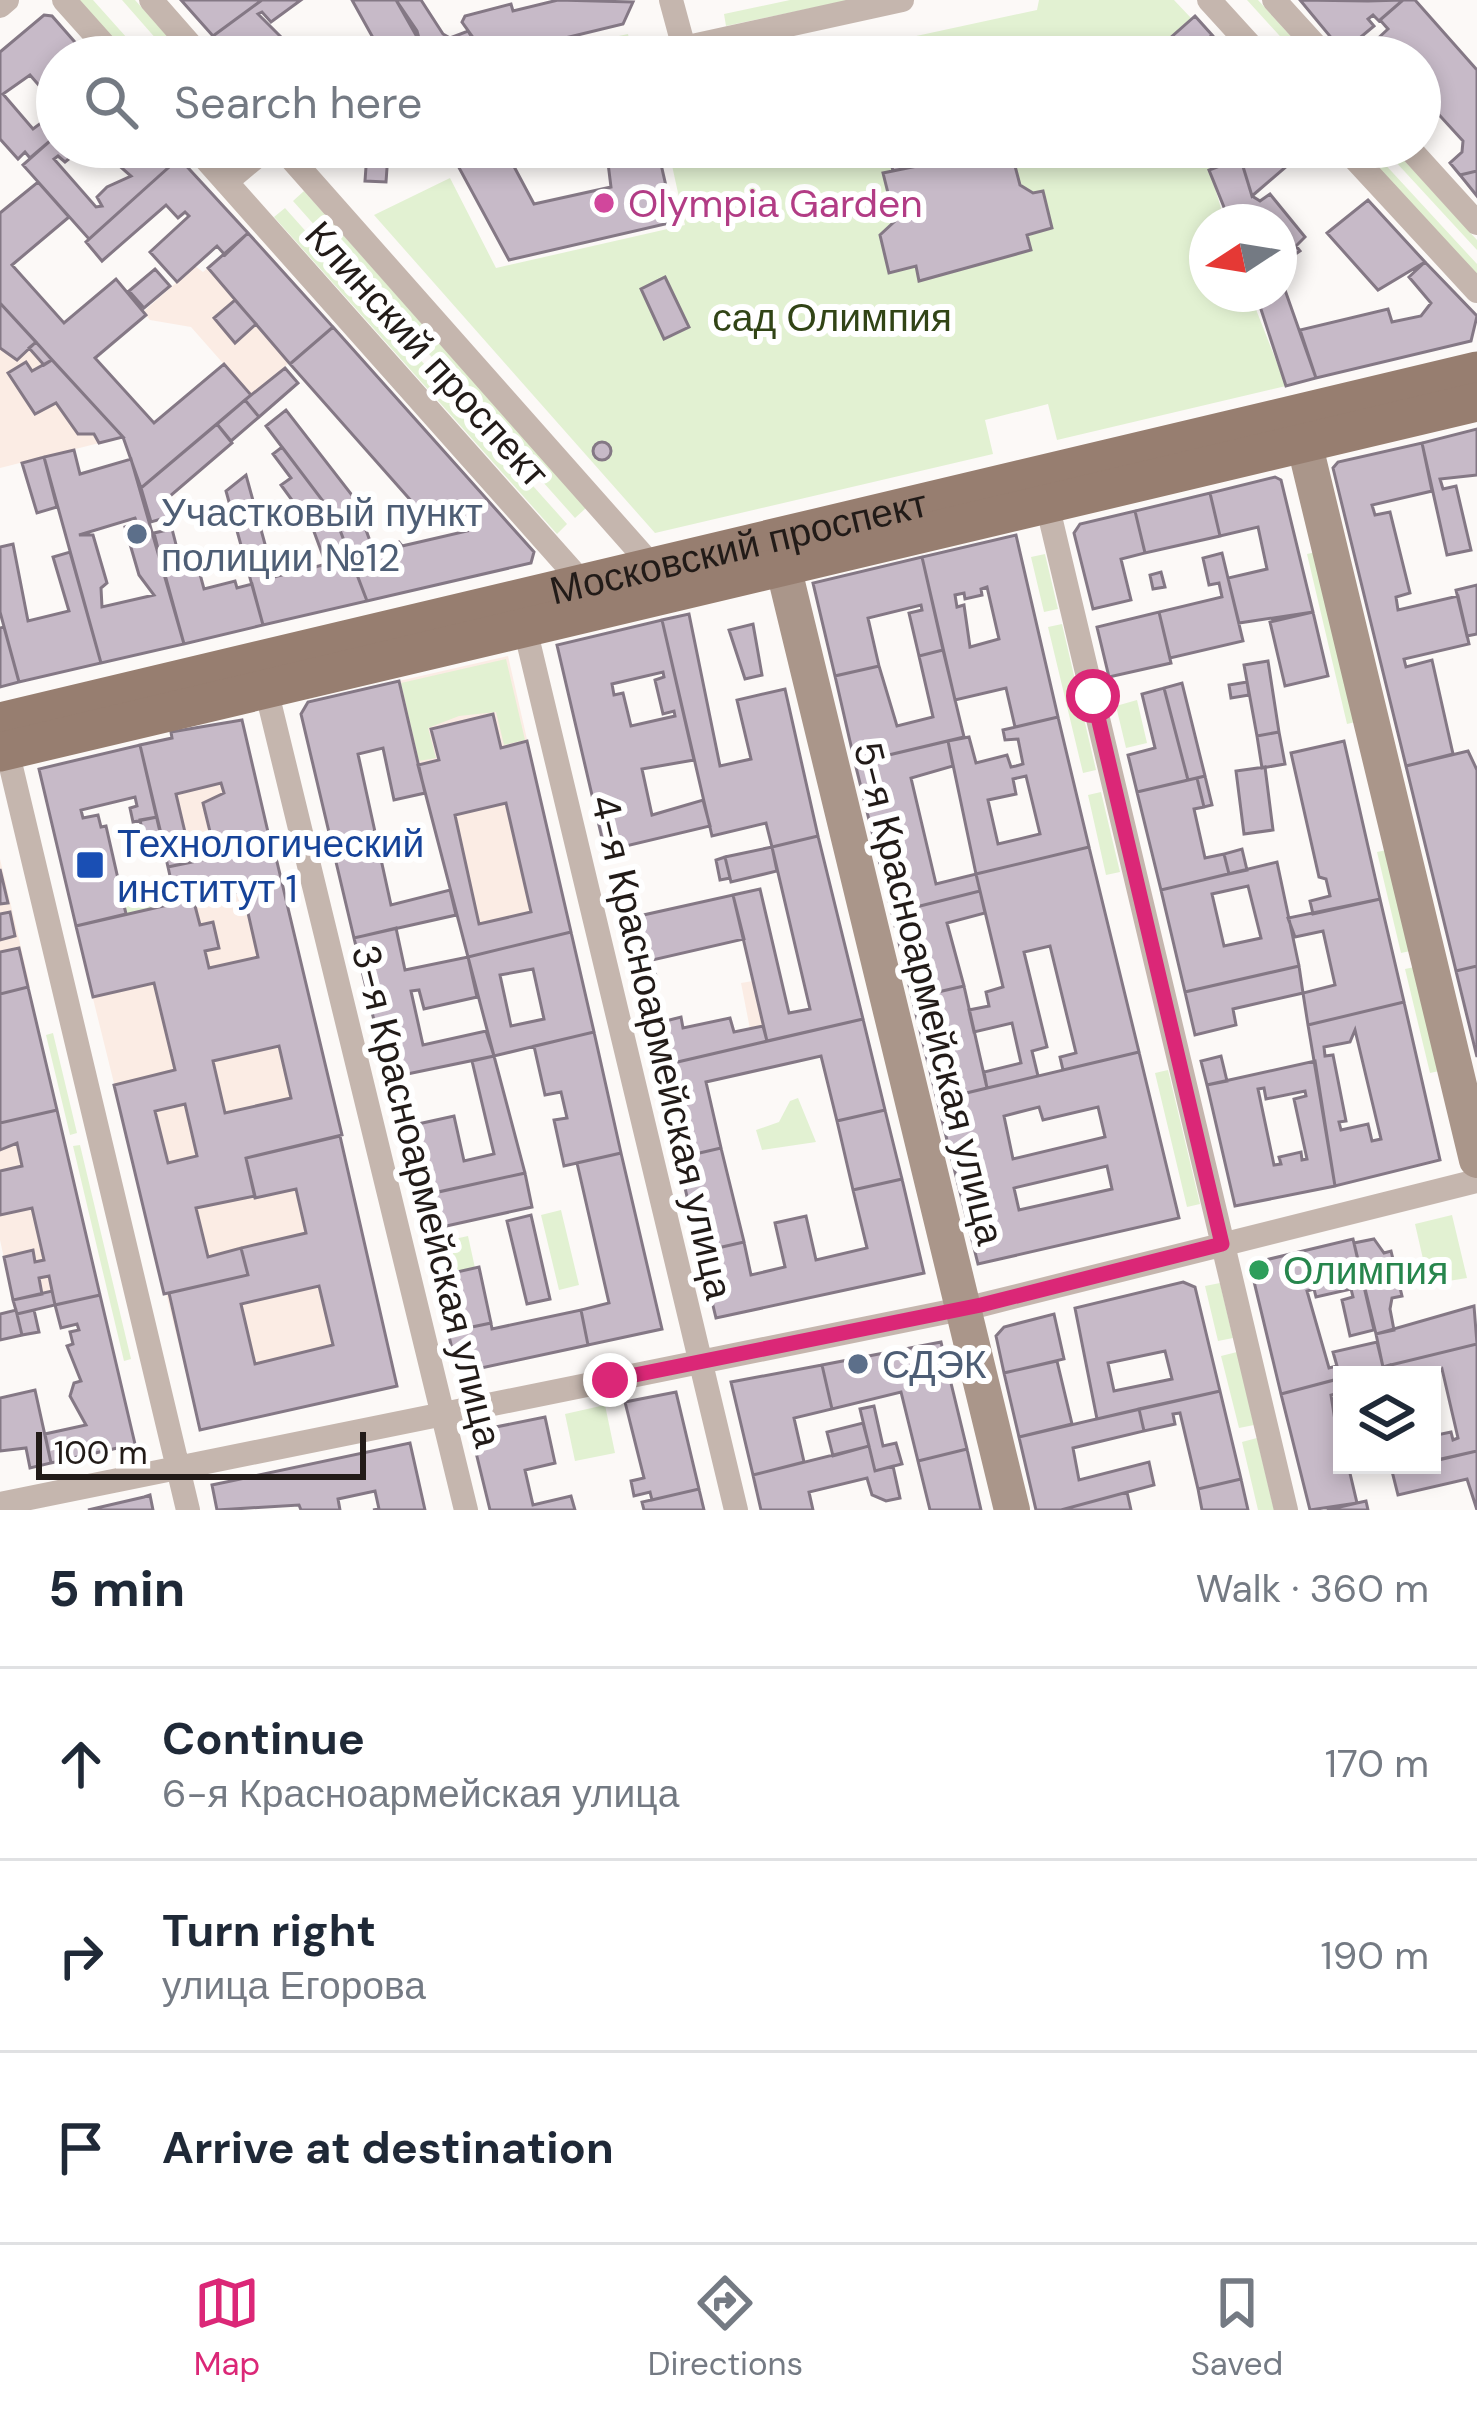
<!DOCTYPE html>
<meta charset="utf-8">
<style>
:root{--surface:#fff;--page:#f6f6f7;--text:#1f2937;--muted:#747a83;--line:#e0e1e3;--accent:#db2777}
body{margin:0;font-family:"DM Sans",sans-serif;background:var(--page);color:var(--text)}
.controls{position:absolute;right:36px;bottom:36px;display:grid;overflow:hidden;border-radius:0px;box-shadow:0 6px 18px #0003}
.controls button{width:108px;height:108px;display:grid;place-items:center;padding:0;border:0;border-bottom:3px solid var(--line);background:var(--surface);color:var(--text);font:60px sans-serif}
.compass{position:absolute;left:1189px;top:204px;width:108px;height:108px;border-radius:50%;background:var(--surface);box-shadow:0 6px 18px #0003;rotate:258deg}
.scale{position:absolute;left:36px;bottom:30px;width:330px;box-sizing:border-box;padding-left:12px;border:6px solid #221b18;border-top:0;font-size:33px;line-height:42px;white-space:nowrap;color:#221b18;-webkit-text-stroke:9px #fff;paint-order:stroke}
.stop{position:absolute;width:36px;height:36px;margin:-27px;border:9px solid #db2777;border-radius:50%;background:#fff}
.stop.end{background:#db2777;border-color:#fff;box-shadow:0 3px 12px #0008}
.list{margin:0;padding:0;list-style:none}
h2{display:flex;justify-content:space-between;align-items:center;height:156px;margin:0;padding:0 48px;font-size:51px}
h2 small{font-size:39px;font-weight:400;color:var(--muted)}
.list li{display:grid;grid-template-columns:78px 1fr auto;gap:36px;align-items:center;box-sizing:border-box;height:192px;padding:0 48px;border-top:3px solid var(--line)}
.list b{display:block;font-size:45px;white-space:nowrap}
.list p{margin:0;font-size:39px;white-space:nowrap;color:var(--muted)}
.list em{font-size:39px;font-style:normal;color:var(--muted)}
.icon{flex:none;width:66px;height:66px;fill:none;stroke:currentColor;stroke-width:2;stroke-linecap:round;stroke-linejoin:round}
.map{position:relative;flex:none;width:1477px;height:1510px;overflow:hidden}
.search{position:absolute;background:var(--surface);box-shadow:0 6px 18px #0003;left:36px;right:36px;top:36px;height:132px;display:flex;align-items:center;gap:30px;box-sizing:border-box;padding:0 42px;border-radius:66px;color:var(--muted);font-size:45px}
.sheet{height:732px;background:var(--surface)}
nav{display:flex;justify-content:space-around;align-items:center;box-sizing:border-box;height:168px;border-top:3px solid var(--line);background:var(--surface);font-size:33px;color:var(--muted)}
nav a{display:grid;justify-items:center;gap:6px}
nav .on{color:var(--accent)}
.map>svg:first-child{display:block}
.built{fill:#fbece4}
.green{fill:#e2f1d2}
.building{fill:#c7bac8;stroke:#847885;stroke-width:3;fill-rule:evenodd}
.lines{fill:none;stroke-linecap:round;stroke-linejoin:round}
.street{stroke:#c5b6ae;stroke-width:24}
.secondary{stroke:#aa968a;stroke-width:36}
.primary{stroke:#977e70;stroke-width:39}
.route{stroke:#db2777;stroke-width:15}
.hotel-dot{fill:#d1479c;stroke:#fff;stroke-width:4.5}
.service-dot{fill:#5c6f8a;stroke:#fff;stroke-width:4.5}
.transit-dot{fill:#1a4fb4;stroke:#fff;stroke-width:4.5}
.leisure-dot{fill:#2e9e5b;stroke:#fff;stroke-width:4.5}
.labels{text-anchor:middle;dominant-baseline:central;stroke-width:12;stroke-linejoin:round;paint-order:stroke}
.hotel-label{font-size:39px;fill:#b23c85;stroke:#fff;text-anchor:start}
.park-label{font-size:39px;fill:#314416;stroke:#fff}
.street-label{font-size:39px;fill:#221b18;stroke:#fff}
.service-label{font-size:39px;fill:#4e5e75;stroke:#fff;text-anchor:start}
.transit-label{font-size:39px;fill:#164399;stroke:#fff;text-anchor:start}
.leisure-label{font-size:39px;fill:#27864d;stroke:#fff;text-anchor:start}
</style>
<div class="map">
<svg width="1477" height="1510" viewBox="0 0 1477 1510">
<rect width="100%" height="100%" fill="#fcf9f7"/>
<!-- built -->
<path class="built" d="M249 233 333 326 251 395 191 327 150 320 143 312 195 266 203 272Z
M0 303 36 342 123 437 0 468Z
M508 656 571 932 468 957 399 681Z
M242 720 397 1386 200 1430 75 926 175 902 140 745 171 738V732Z
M0 859 30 986 0 994Z
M753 981 763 1026 750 1029 741 983Z
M57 1110 100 1295 55 1305 52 1291 13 1300 0 1240V1123Z"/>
<!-- green -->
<path class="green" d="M79 0H93L144 57H130Z
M122 0H135L186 57H172Z
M790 0H850L726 26 724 14Z
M1039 0H1174L1191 18 1168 40 1174 57H819L1037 10Z
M1247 0H1258L1310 57H1299Z
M628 34 631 47 584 57 581 44Z
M668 147H1203L1225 222H1207V294H1250L1286 386 1057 440 1048 404 985 420 993 454 655 533 374 215 450 178 496 268 685 225Z
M1359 147H1369L1477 264V275Z
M1382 147H1392L1477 240V250Z
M304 191 586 508 575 518 293 201Z
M285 208 567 524 557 534 274 217Z
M1320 551 1360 721 1347 724 1307 554Z
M1045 554 1058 609 1044 612 1031 557Z
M1062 624 1096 770 1083 773 1048 627Z
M506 659 525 740 504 745 496 712 459 716 428 728 436 758 419 761 401 683Z
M1137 700 1147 743 1126 748 1116 706Z
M1101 792 1120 872 1106 875 1088 795Z
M1391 849 1415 950 1401 953 1377 852Z
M173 889 176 903 126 914 123 901Z
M1419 966 1444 1070 1430 1073 1405 969Z
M53 1033 77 1133 70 1135 46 1035Z
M1168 1070 1200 1204 1187 1207 1155 1073Z
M798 1098 816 1142 762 1150 756 1130 779 1122 790 1101Z
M80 1145 131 1359 124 1361 73 1146Z
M561 1210 579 1285 559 1290 541 1215Z
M1452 1215 1467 1278 1436 1283 1426 1272 1415 1224Z
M468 1236 475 1268 435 1277 427 1245Z
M1220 1283 1233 1338 1218 1341 1205 1286Z
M1237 1352 1254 1425 1239 1428 1221 1356Z
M605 1405 615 1453 575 1461 565 1414Z
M1257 1438 1274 1510H1258L1242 1442Z"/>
<!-- building -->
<path class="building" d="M181 0H262L213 36Z
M262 0H301L271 22 262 12 258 14 301 57H230L213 36Z
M352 0H396L421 44 382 54Z
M396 0H421L443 34 450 38 468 31 484 57H424L417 31Z
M558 0 633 2 623 24 487 57 462 22 465 16 511 4 513 11Z
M1300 0 1368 1 1403 0 1379 21 1373 15 1368 19 1374 26 1343 52Z
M1403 0H1415L1477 70V171L1460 175 1450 163 1462 152 1463 141 1420 94V57H1397L1400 48 1387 57 1374 42 1388 29 1380 20Z
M44 15 52 16 88 57H57V106L30 75 3 94 33 129 57 111V135L30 158 25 152 18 159 0 139V52Z
M1195 16 1212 35 1199 47 1203 57H1174L1168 40Z
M1212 35 1233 57H1203L1199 47Z
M421 44 424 57 382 54Z
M978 48 980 57H938Z
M57 135V147H84L65 162 58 156 54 159 96 207 102 206 97 197 107 187 131 176 98 147H170L179 158 89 239 23 165Z
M454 147H578L580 156 551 163 548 151 510 159 534 204 611 187 606 147H657L666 186 660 187 674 222 509 260 457 164 461 159Z
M887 147H1000V148L893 171Z
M944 147 918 160 908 157 902 147Z
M1010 147 1020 185 1033 193 1043 191 1052 228 1027 235 1031 250 919 281 916 266 889 273 880 235 895 221 883 173Z
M1211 147H1228L1233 162 1241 160 1252 196 1260 201 1270 194 1305 237 1296 246 1300 251 1279 265V222H1230L1209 170 1217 167Z
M1249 147H1309L1252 196 1241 160 1254 152Z
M367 153 388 154 386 182 365 181Z
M179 158 248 233 225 255 217 246 177 282 150 252 189 216 185 212 178 218 166 205 102 261 86 242Z
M1477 171V196L1460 175Z
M38 182 69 217 12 265 64 323 116 279 146 315 95 358 154 423 224 364 251 395 141 488 123 437 0 303V213Z
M1368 200 1425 262 1378 290 1327 233Z
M248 233 333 327 290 364 208 268Z
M1425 262 1477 316 1471 341 1316 378 1300 330 1388 309 1392 322 1421 316 1431 303 1409 277Z
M155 269 170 286 144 308 129 291Z
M1279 273 1316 378 1286 386 1256 294H1279Z
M665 277 689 327 664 339 641 289Z
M235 300 256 324 235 343 214 318Z
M0 303 36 342 17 360 0 348Z
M333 327 534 552 531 563 367 601 335 517 266 426 286 410 365 512 362 519 374 552 399 542 402 546 467 531 457 512 448 511 429 521 290 364Z
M36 342 52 360 44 365 29 348Z
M52 360 123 437 99 443 94 434H78L56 403 35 414 8 373 26 362 32 371Z
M285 368 298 383 259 417 245 400Z
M245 400 259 417 231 441 217 424Z
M217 424 232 443 170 496 175 515 151 522 141 488Z
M1477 429V475L1440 479 1443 489 1456 486 1471 550 1447 555 1422 443Z
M593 451a9 9 0 1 1 18 0a9 9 0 1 1-18 0Z
M1422 443 1432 491 1372 505 1375 515 1390 512 1410 593 1396 597 1398 610 1458 596 1469 644 1404 659 1406 667 1432 660 1453 754 1406 766 1333 468 1338 462Z
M282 447 335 517 367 601 263 625 226 491 246 475 274 577 335 562 334 555 323 556 313 529 281 485 291 478 273 454Z
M74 450 80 474 131 459 184 644 101 663 44 457ZM135 518 137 523 125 527 139 575 154 595 102 607 101 588 107 583 93 535H79Z
M44 457 57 507 37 513 22 463Z
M1275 477 1281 480 1313 612 1239 623 1228 578 1267 569 1258 527 1220 536 1210 493Z
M1210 493 1220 536 1145 553 1135 511Z
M1135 511 1145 553 1121 559 1131 600 1093 609 1074 533 1080 524Z
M172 529 180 560 162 564 154 533Z
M1016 535 1058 717 1015 727 1006 688 955 700 922 557ZM987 587 999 639 970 647 964 605 957 607 955 595 964 593 965 599 982 595 981 589Z
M13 544 28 621 69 611 53 557 70 552 101 663 19 682 0 612V547Z
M1222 553 1243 641 1170 658 1159 612 1222 597 1219 583 1209 585 1203 558Z
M922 557 943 650 919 656 909 613 922 610 921 605 868 618 879 666 835 676 813 583Z
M180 560 182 567 197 563 204 589 235 581 237 588 252 584 263 625 184 644 162 564Z
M1161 572 1165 587 1153 589 1150 575Z
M1477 585V634L1467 636 1456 590Z
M1159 612 1171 663 1109 677 1097 627Z
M1313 612 1328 676 1285 686 1270 622Z
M689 614 720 766 751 759 737 700 785 689 818 836 772 847 766 823 712 836 662 620Z
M662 620 694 760 642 769 652 815 703 800 710 826 605 851 557 645ZM663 672 664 677 655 680 663 714 674 711 675 716 631 726 623 693 614 695 612 684Z
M753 624 762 675 745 679 729 630Z
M4 627 19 682 0 687V628Z
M943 650 964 737 855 763 835 676 879 666 897 726 933 717 919 656Z
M1268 661 1279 732 1257 736 1244 665Z
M399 681 425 793 394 800 383 748 358 754 391 905 450 890 456 915 354 938 301 714 308 702Z
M1247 682 1249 695 1231 698 1229 685Z
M1182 683 1205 776 1188 780 1164 688Z
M1164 688 1188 780 1137 792 1128 755 1155 748 1142 694Z
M493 714 501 748 527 741 571 932 468 957 418 765 439 760 431 729ZM506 803 531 912 479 924 455 815Z
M1058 717 1089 847 976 874 948 741 969 737 976 763 1007 755 1011 767 1016 766 1023 764 1018 739 1005 740 1003 730ZM1026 776 1040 834 998 844 988 800 1016 794 1013 779Z
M242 720 271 845 226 853 223 842 213 844 203 803 224 793 221 783 176 794 192 862 168 867 140 745 172 738 171 732Z
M1279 732 1285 764 1262 768 1257 736Z
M948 741 953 766 911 778 936 884 976 874 980 891 892 913 855 763Z
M1344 741 1380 899 1313 914 1310 901 1330 896 1326 879 1319 877 1291 753Z
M140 745 157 817 133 822 130 808 137 806 135 797 81 810 83 818 98 815 101 827 106 826 126 914 76 926 39 769Z
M1468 751 1477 770V966L1456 971 1406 766Z
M1265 767 1273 830 1244 834 1236 771Z
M1205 776 1212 805 1204 807 1197 778Z
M1197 778 1204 807 1194 809 1205 858 1224 854 1229 874 1161 890 1137 792Z
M157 817 164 846 147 850 140 820Z
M818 836 863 1019 767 1041 733 895 760 889 789 1013 810 1009 772 847Z
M273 845 342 1135 246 1158 255 1196 196 1208 208 1257 241 1248 248 1275 164 1294 114 1085 175 1070 154 983 93 997 76 926 176 903 168 867ZM243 891 258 957 209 968 205 951 219 948 213 922 200 925 194 902ZM279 1046 291 1098 225 1113 213 1061ZM185 1104 197 1156 168 1163 155 1111Z
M772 847 777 871 731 882 725 857Z
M1089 847 1139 1052 1063 1070 1060 1057 1076 1053 1050 946 1024 952 1047 1047 1032 1051 1038 1076 987 1088 984 1072 1021 1063 1012 1023 974 1032 969 1010 989 1006 986 992 1003 987 976 874Z
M1242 849 1247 870 1229 874 1224 854Z
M725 857 730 878 720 880 716 860Z
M1277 862 1299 966 1185 992 1161 890ZM1248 886 1261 938 1224 946 1212 894Z
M0 869 8 903 0 904Z
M980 891 985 913 947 923 964 986 912 998 892 913Z
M733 895 744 939 652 960 656 976 635 980 621 920Z
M1380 899 1404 1002 1308 1025 1303 993 1335 985 1323 931 1295 937 1288 918Z
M10 912 15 936 0 940V914Z
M396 928 405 970 468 957 477 997 424 1009 419 990 411 991 423 1045 486 1031 494 1056 388 1078 354 938Z
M571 932 594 1032 494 1056 468 957ZM533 969 544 1019 511 1026 500 975Z
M19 948 28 987 0 994V952Z
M1299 966 1303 993 1233 1009 1236 1025 1195 1035 1185 992Z
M1477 966V1057L1456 971Z
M964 986 987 1088 937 1100 912 998Z
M28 987 57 1110 0 1123V994Z
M1404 1002 1440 1160 1335 1186 1308 1025ZM1355 1030 1381 1139 1372 1141 1368 1124 1341 1130 1339 1122 1346 1121 1333 1055 1325 1056 1324 1047 1350 1042Z
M681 1017 683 1028 730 1018 734 1032 763 1026 767 1041 656 1067 646 1026Z
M863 1019 885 1110 837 1121 821 1056 706 1082 721 1148 678 1158 656 1067Z
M594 1032 621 1153 564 1166 554 1120 567 1118 561 1092 545 1095 534 1046Z
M1139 1052 1179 1218 978 1264 937 1100ZM1039 1107 1043 1120 1098 1107 1105 1137 1013 1159 1004 1116ZM1107 1166 1112 1189 1019 1210 1014 1188Z
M494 1056 525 1173 424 1195 409 1126 454 1116 464 1161 494 1154 472 1061Z
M1221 1056 1227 1081 1207 1085 1201 1061Z
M1315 1061 1335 1186 1235 1206 1207 1085ZM1264 1088 1266 1099 1305 1091 1306 1096 1294 1099 1307 1159 1302 1160 1301 1152 1279 1157 1281 1164 1274 1165 1258 1089Z
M57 1110 100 1295 55 1305 49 1276 39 1278 42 1294 13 1300 4 1257 33 1250 35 1262 44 1260 32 1208 0 1215V1171L22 1166 17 1143 0 1150V1123Z
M885 1110 902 1179 853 1190 837 1121Z
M340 1136 397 1386 200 1430 169 1293 248 1275 241 1248 306 1233 296 1189 255 1198 246 1158ZM319 1286 333 1345 255 1364 241 1304Z
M721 1148 744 1242 700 1252 678 1158Z
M621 1153 662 1329 588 1345 581 1310 609 1303 577 1163Z
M525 1173 532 1207 424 1231 416 1197Z
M902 1179 924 1273 716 1318 700 1252 744 1242 751 1275 785 1267 775 1223 806 1216 816 1260 867 1248 853 1190Z
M531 1215 550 1299 527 1304 507 1221Z
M1353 1239 1374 1330 1350 1336 1342 1300 1353 1297 1351 1289 1316 1297 1314 1289 1307 1291 1329 1368 1337 1366 1333 1352 1377 1342 1383 1367 1281 1394 1251 1269 1257 1262Z
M1374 1239 1384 1253 1391 1251 1402 1296 1392 1298 1390 1309 1394 1330 1376 1334 1354 1243Z
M479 1267 491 1323 448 1332 435 1277Z
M1183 1282 1195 1287 1220 1391 1097 1419 1075 1308ZM1165 1351 1172 1379 1114 1391 1108 1363Z
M52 1291 55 1305 17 1314 13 1300Z
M100 1295 135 1444 51 1463 45 1434 86 1425 70 1396 74 1383 81 1381 67 1346 73 1344 70 1332 79 1330 77 1324 61 1328 55 1305Z
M1474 1306 1477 1344 1383 1367 1376 1334Z
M16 1310 22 1335 0 1340V1314Z
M34 1310 39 1332 22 1335 17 1314Z
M581 1310 588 1345 458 1373 448 1332 491 1323 492 1329Z
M1054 1314 1064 1359 1004 1373 996 1336 1004 1327Z
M941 1342 967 1449 918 1461 901 1392 832 1409 822 1365Z
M1477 1344V1451L1432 1461V1436L1451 1432 1453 1440 1458 1438 1442 1369 1432 1378 1392 1375 1390 1365Z
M1057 1361 1072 1424 1019 1437 1004 1373Z
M822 1365 832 1409 794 1418 804 1462 753 1475 731 1382Z
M1390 1365 1392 1375H1352L1383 1367Z
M1342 1378V1402L1339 1393 1331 1395 1342 1465H1348L1357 1503 1310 1510 1281 1394Z
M35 1390 51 1463 30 1468 26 1448 0 1451V1398Z
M1220 1391 1241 1479 1198 1489 1180 1413 1173 1414 1175 1424 1144 1431 1139 1409Z
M676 1392 699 1489 652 1500 650 1492 634 1496 631 1481 644 1478 625 1402Z
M874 1406 883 1446 896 1443 902 1464 875 1471 860 1409Z
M1139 1409 1144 1431 1073 1448 1079 1480 1149 1462 1154 1485 1061 1510H1036L1019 1437Z
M545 1417 555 1463 525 1470 533 1505 571 1496 575 1510H490L471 1432Z
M863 1423 869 1446 833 1456 827 1432Z
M410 1443 425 1510H373L379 1509 375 1491 338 1499 340 1510H301L299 1505 217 1510 212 1485Z
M869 1446 875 1471 893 1466 900 1498 886 1501 872 1495 867 1478 809 1492 813 1510H761L753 1475Z
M967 1449 981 1510H930L918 1461Z
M1477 1451V1510L1467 1479 1398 1495 1392 1471Z
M1241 1479 1248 1510H1202L1198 1489Z
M699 1489 704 1510H644L642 1502Z
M1127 1492 1131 1510H1061Z
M150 1495 153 1510H88L144 1497Z
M1366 1501 1368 1510H1327L1357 1503Z"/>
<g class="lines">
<!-- street -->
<path class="street" d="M64 0 115 57
M151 0 201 57
M671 0 684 48
M1209 0 1261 57
M1274 0 1326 57
M0 6 7 0
M642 57 902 0
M195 147 588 589
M281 147 653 567
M1344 147 1477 291
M1408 147 1477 223
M226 182 268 147
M1047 504 1286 1510
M523 620 736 1510
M266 689 466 1510
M7 750 188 1510
M0 1504 981 1305 1477 1181"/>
<!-- secondary -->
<path class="secondary" d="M1304 442 1477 1160
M783 566 1012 1510"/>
<!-- primary -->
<g class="primary">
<path id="s1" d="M0 722 1477 371"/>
<path d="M0 752 1477 402"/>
</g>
</g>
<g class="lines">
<!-- route -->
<path class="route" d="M610 1380 981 1305 1222 1244 1093 696"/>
</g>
<!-- markers -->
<circle class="hotel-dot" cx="604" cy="203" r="12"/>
<g class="service-dot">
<circle cx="137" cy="534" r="12"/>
<circle cx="858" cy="1364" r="12"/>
</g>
<rect class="transit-dot" x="75" y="850" width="30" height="30" rx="6"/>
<circle class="leisure-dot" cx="1259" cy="1270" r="12"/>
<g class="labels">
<!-- hotel labels -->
<g class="hotel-label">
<text x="628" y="203">Olympiа Garden</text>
</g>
<!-- park labels -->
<g class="park-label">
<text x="832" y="317">сад Олимпия</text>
</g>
<!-- street labels -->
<g class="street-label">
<text transform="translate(427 354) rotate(48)">Клинский проспект</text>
<text stroke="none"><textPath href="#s1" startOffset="759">Московский проспект</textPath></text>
<text transform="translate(929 993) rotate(76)">5-я Красноармейская улица</text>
<text transform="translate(662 1047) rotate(77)">4-я Красноармейская улица</text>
<text transform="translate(427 1196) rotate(76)">3-я Красноармейская улица</text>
</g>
<!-- service labels -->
<g class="service-label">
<text x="161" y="512">Участковый пункт<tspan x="161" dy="45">полиции №12</tspan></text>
<text x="882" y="1364">СДЭК</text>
</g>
<!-- transit labels -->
<g class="transit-label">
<text x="117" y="843">Технологический<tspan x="117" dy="45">институт 1</tspan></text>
</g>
<!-- leisure labels -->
<g class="leisure-label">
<text x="1283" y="1270">Олимпия</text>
</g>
</g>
</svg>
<div class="controls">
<button><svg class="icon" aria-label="layers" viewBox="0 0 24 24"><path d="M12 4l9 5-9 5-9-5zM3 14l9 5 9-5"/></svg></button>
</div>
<svg class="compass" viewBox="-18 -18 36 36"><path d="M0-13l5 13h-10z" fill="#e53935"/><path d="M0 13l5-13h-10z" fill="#747a83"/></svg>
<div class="scale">100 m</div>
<div class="stop" style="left:1093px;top:696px"></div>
<div class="stop end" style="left:610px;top:1380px"></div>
<div class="search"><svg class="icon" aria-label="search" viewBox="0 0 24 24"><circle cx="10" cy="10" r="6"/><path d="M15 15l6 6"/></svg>Search here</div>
</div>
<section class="sheet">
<h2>5 min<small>Walk · 360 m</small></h2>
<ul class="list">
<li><svg class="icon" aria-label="ahead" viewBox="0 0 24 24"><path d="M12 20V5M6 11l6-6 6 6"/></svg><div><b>Continue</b><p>6-я Красноармейская улица</p></div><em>170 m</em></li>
<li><svg class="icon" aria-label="right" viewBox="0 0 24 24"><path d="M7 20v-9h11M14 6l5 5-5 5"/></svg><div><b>Turn right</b><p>улица Егорова</p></div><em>190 m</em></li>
<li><svg class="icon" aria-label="arrive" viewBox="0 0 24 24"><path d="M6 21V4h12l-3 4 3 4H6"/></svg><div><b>Arrive at destination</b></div></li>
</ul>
</section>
<nav>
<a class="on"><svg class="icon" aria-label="map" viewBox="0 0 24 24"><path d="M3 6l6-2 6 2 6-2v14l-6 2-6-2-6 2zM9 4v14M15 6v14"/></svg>Map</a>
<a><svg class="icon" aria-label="directions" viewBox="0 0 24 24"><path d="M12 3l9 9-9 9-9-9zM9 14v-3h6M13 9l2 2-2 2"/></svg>Directions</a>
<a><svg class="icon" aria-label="saved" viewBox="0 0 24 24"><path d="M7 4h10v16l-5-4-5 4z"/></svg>Saved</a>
</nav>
